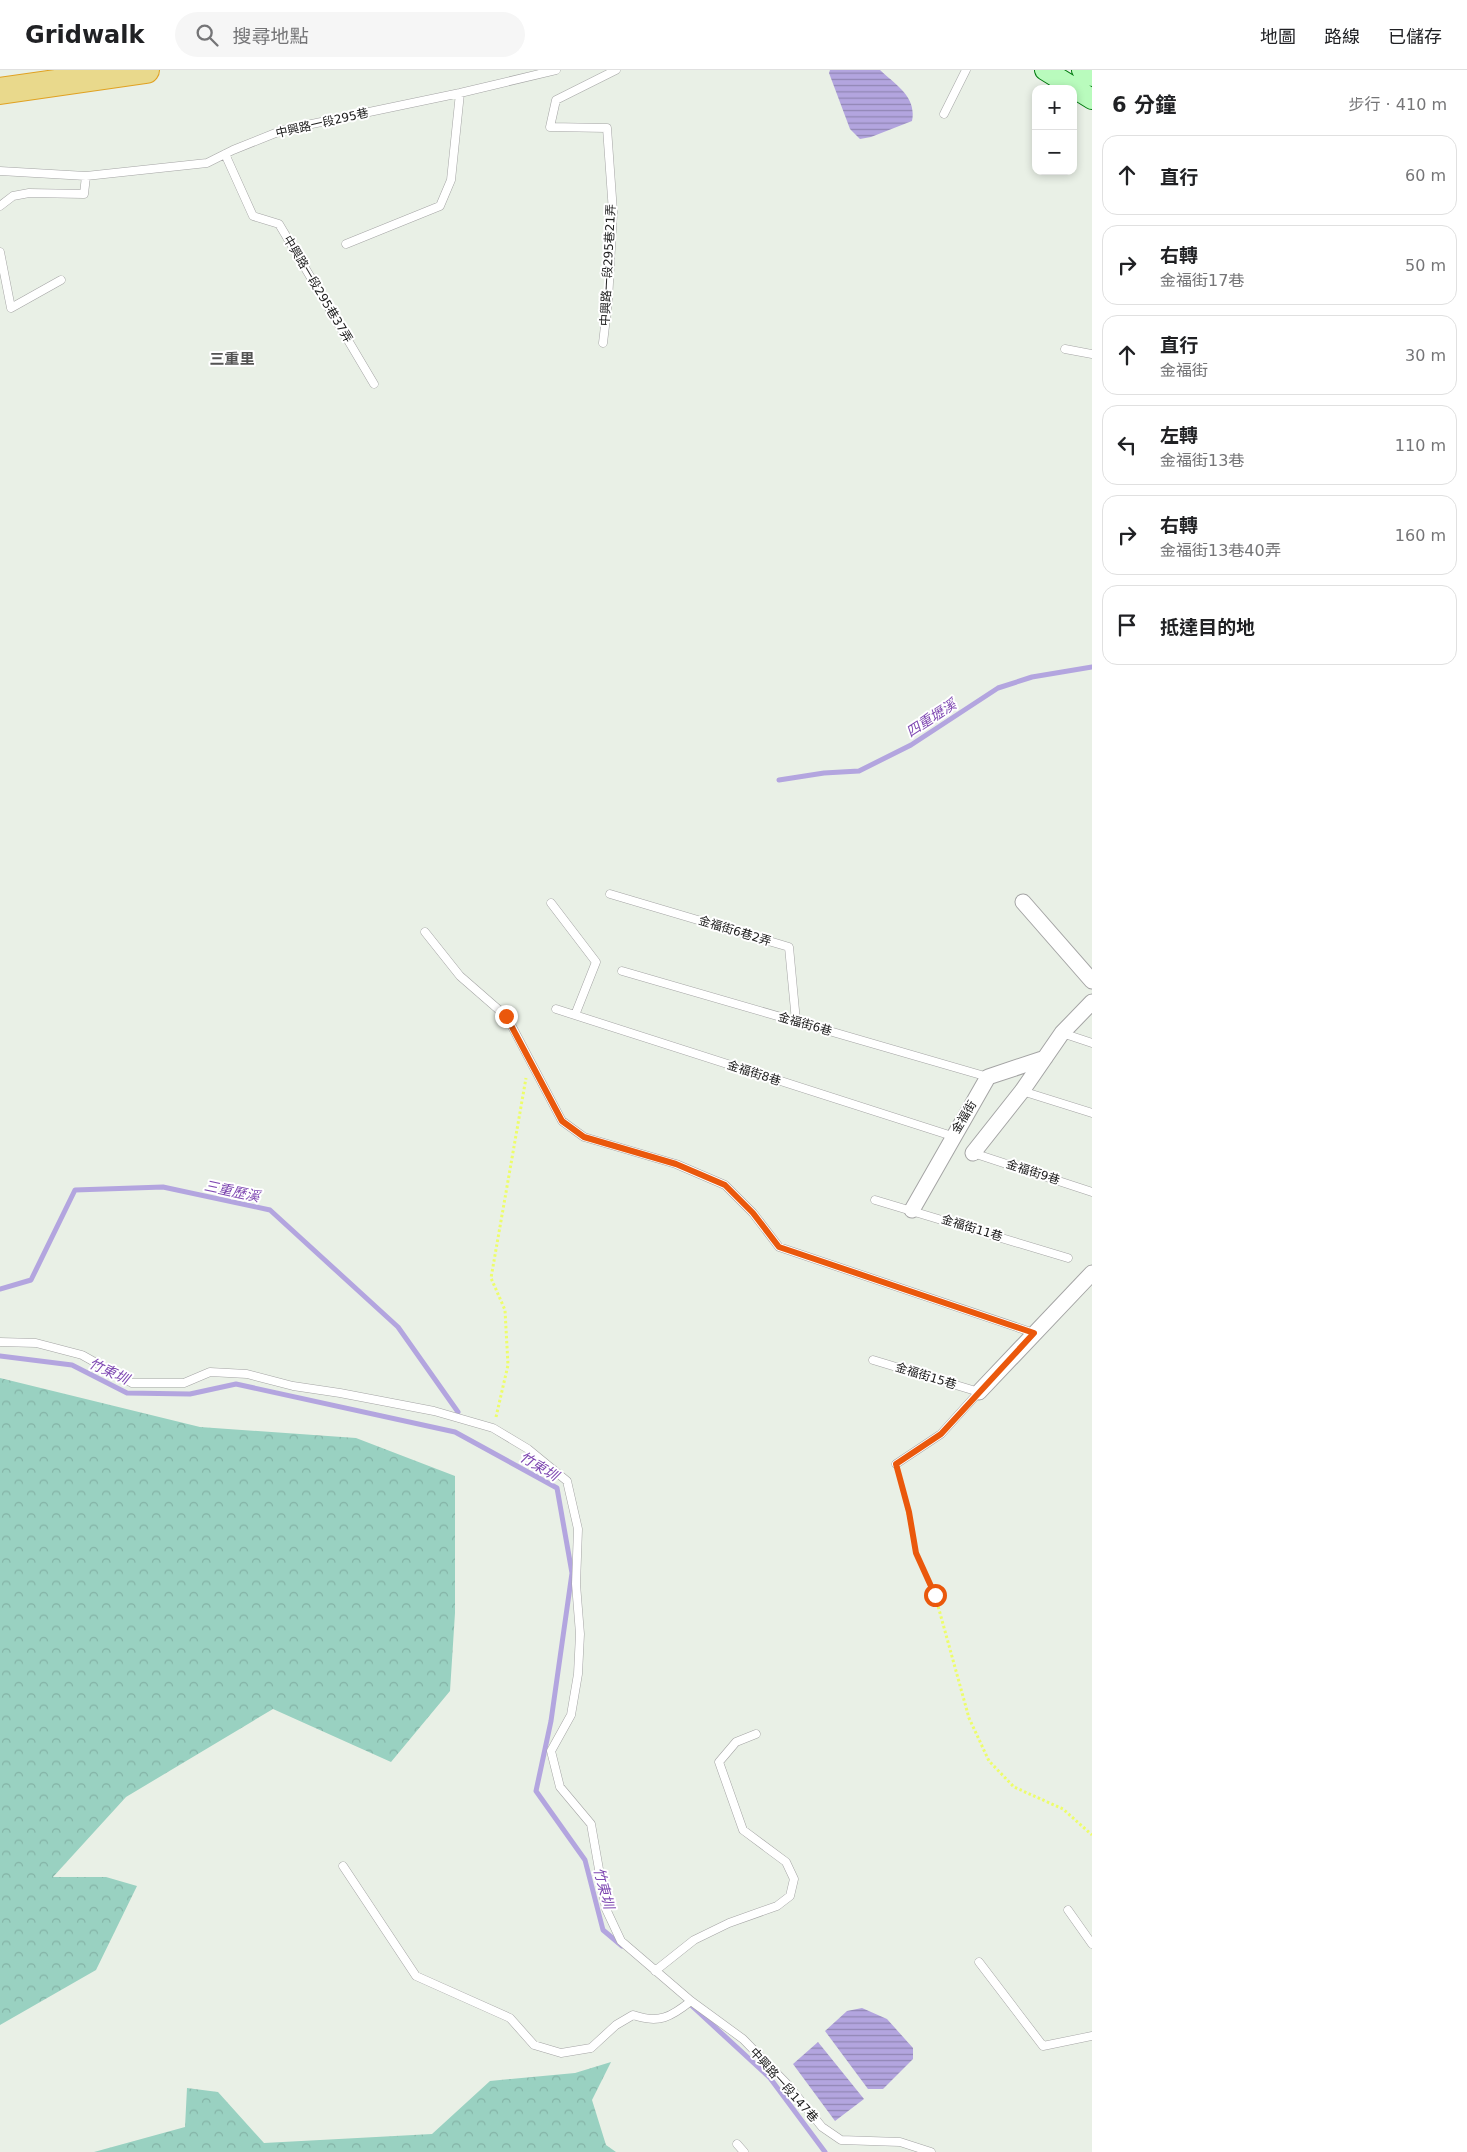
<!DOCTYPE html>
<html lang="zh-TW">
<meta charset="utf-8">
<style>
:root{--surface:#fff;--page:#f6f6f6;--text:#202124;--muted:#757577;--line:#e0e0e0}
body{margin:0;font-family:"DejaVu Sans","Noto Sans TC",sans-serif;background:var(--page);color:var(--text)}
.controls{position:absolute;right:15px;top:15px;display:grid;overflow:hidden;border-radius:10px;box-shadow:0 2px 8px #0003}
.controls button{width:45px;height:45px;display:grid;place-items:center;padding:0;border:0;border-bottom:1px solid var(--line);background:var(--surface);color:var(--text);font:25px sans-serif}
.stop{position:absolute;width:15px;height:15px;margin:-11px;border:4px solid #ea580c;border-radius:50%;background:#fff}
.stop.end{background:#ea580c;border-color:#fff;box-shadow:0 1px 5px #0008}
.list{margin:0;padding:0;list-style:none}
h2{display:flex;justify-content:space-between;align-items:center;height:65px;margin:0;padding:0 20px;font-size:21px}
h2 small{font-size:16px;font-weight:400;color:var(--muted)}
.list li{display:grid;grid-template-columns:32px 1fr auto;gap:15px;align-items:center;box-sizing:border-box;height:80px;margin:0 10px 10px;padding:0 10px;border:1px solid var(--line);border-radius:15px}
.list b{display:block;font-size:19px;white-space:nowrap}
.list p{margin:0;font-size:16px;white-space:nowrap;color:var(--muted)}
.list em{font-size:16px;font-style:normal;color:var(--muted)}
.icon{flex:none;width:28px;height:28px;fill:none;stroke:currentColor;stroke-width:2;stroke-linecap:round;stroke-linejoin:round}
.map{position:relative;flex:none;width:1092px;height:2082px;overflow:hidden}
header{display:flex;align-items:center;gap:30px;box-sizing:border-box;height:70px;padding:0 25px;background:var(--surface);border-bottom:1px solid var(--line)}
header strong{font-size:24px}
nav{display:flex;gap:28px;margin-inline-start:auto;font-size:18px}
.search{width:350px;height:45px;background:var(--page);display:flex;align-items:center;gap:12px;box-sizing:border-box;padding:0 18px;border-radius:28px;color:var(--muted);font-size:19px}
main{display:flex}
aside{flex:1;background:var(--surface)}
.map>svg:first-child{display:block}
.forest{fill:url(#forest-crowns)}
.water{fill:url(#water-rules)}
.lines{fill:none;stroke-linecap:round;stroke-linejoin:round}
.stream{stroke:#b3a5df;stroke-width:5}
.lane-casing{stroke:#a4a4a4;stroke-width:9}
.street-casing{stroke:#a4a4a4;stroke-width:17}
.secondary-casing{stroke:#027b10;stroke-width:22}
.highway-casing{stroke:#e0a121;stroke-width:28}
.path{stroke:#edfd6a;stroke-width:3;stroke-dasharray:2.5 2.5;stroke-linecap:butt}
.lane{stroke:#fff;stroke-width:8}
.street{stroke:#fff;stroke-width:15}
.secondary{stroke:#b9fbbd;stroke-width:20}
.highway{stroke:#e9d98c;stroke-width:26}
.route{stroke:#ea580c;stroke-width:6}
.labels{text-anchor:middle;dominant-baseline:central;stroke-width:4;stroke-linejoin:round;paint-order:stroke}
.street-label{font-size:12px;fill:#202020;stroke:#fff}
.water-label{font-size:14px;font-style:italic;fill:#7f49b2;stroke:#fff}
.quarter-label{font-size:15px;font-weight:bold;fill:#535353;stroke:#fff}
</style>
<header>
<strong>Gridwalk</strong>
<div class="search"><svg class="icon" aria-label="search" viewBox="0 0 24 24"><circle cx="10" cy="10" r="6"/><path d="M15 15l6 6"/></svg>搜尋地點</div>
<nav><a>地圖</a><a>路線</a><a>已儲存</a></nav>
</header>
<main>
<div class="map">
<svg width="1092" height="2082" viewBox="0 0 1092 2082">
<defs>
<pattern id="forest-crowns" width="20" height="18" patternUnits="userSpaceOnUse" patternTransform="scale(1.25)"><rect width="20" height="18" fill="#99d1c1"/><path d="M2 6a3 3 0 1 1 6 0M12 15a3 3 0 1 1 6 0" fill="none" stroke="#84b3a6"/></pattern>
<pattern id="water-rules" width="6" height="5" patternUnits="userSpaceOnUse" patternTransform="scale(1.25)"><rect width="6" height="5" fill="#b3a5df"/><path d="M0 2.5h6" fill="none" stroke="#9186b4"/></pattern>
</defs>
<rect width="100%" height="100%" fill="#e9f0e6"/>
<!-- forest -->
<path class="forest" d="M0 1308 200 1357 356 1368 455 1406V1543L450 1621 391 1692 273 1639 126 1727 53 1807H106L137 1816 96 1900 0 1955Z
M611 1992 592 2030 606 2075 616 2082H94L185 2057 187 2018 218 2022 264 2073 432 2064 490 2011 575 2003Z"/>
<!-- water -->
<path class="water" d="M830 0H880C896 15 917 27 912 51L871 67 860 69 850 59 829 3Z
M862 1938 887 1949 913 1978V1989L883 2019H868L825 1961 847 1941Z
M818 1972 864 2029 835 2051 793 1994Z"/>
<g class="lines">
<!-- stream -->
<path class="stream" d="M779 710 824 703 859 701 911 675 998 618 1032 607 1092 597
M0 1219 31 1210 75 1120 163 1117 270 1140 398 1257 458 1342
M0 1286 72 1295 127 1323 190 1324 236 1314 455 1362 557 1418 572 1503 551 1651 536 1721 585 1790 603 1860 622 1876
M692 1936 770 2008 825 2082"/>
<defs>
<path id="lane" d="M944 44 966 0
M225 84 253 146 279 154 374 314
M0 101 86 106 207 93 233 80 283 60 460 23 556 0
M0 136 13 126 29 123 84 124 86 106
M346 174 440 136 451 110 460 23
M0 182 11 238 61 210
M603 273 608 230 613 142 607 58 550 57 556 30 616 0
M1065 279 1092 284
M610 824 789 877 796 951
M551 833 596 892 575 945
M425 862 460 906 507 947 562 1051 584 1067 676 1094 725 1115 753 1143 779 1177 1034 1263
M622 901 988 1007
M556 939 952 1066
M1062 963 1092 973
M1022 1021 1092 1043
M973 1083 1092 1122
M875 1130 1068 1188
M0 1272 36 1273 82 1285 132 1313H184L210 1302 247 1304 293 1316 340 1323 434 1341 493 1358 528 1379 567 1411 578 1459 576 1514 580 1564 578 1604 571 1645 551 1681 560 1717 591 1754 606 1839 621 1871 691 1931 743 1969 788 2015 822 2057 841 2070 900 2072 931 2082
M873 1290 979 1322 941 1364 896 1394
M343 1796 416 1906 510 1948 534 1975 561 1983 591 1978 616 1955 633 1945C659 1954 671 1947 691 1931
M1068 1840 1092 1874
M979 1892 1043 1976 1092 1966
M655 1901 694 1870 729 1853 777 1836 790 1826 794 1809 786 1792 743 1760 719 1692 736 1672 756 1664
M737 2074 744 2082"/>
<path id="street" d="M1023 832 1092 911
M973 1083 1022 1021 1062 963 1092 932
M912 1140 988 1007 1045 988
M979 1322 1092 1203"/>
<path id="secondary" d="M1045 0 1092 29
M1082 0 1092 6"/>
<path id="highway" d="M0 21 146 0"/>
</defs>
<!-- lane casing -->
<use href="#lane" class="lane-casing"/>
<!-- street casing -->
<use href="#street" class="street-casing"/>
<!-- secondary casing -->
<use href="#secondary" class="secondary-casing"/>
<!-- highway casing -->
<use href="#highway" class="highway-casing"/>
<!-- path -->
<path class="path" d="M496 1347 508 1295 505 1240 491 1208 526 1008
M899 1403 916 1483 935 1525 969 1648 989 1691 1014 1717 1063 1739 1092 1765"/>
<!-- lane -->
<use href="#lane" class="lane"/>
<!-- street -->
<use href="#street" class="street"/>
<!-- secondary -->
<use href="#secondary" class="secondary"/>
<!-- highway -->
<use href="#highway" class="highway"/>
</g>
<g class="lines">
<!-- route -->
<path class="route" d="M506 946 562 1051 584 1067 676 1094 725 1115 753 1143 779 1177 1034 1263 941 1364 896 1394 909 1442 916 1483 935 1525"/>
</g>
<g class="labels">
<!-- street labels -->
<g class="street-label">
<text transform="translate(322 53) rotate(-13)">中興路一段295巷</text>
<text transform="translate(608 195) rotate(-87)">中興路一段295巷21弄</text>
<text transform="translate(318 219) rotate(59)">中興路一段295巷37弄</text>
<text transform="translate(735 861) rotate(17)">金福街6巷2弄</text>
<text transform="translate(805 954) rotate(16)">金福街6巷</text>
<text transform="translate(754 1003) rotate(18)">金福街8巷</text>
<text transform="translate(964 1047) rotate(-59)">金福街</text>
<text transform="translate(1033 1102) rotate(18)">金福街9巷</text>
<text transform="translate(972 1158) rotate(17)">金福街11巷</text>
<text transform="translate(926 1306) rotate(17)">金福街15巷</text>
<text transform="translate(784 2015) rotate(48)">中興路一段147巷</text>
</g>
<!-- water labels -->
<g class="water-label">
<text transform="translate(931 648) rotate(-33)">四重壢溪</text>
<text transform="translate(232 1121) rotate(12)">三重歷溪</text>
<text transform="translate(109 1301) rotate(25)">竹東圳</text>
<text transform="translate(539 1396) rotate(31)">竹東圳</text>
<text transform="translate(604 1818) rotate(75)">竹東圳</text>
</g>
<!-- quarter labels -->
<g class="quarter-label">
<text x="232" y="289">三重里</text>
</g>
</g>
</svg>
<div class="controls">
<button>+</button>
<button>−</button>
</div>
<div class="stop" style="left:935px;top:1525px"></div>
<div class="stop end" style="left:506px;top:946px"></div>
</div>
<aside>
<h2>6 分鐘<small>步行 · 410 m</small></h2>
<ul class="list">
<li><svg class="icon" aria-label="ahead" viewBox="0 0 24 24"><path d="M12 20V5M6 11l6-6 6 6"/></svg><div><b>直行</b></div><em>60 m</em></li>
<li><svg class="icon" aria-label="right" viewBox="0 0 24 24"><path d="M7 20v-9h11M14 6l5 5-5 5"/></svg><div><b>右轉</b><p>金福街17巷</p></div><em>50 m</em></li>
<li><svg class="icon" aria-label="ahead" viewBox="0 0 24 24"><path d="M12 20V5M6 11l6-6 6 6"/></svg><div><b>直行</b><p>金福街</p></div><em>30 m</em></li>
<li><svg class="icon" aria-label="left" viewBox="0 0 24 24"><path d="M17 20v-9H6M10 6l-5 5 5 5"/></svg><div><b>左轉</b><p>金福街13巷</p></div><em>110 m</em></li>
<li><svg class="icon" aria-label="right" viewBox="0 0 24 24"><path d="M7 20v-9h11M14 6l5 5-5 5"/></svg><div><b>右轉</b><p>金福街13巷40弄</p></div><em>160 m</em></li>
<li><svg class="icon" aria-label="arrive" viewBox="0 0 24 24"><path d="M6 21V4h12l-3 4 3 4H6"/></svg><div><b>抵達目的地</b></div></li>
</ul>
</aside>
</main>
